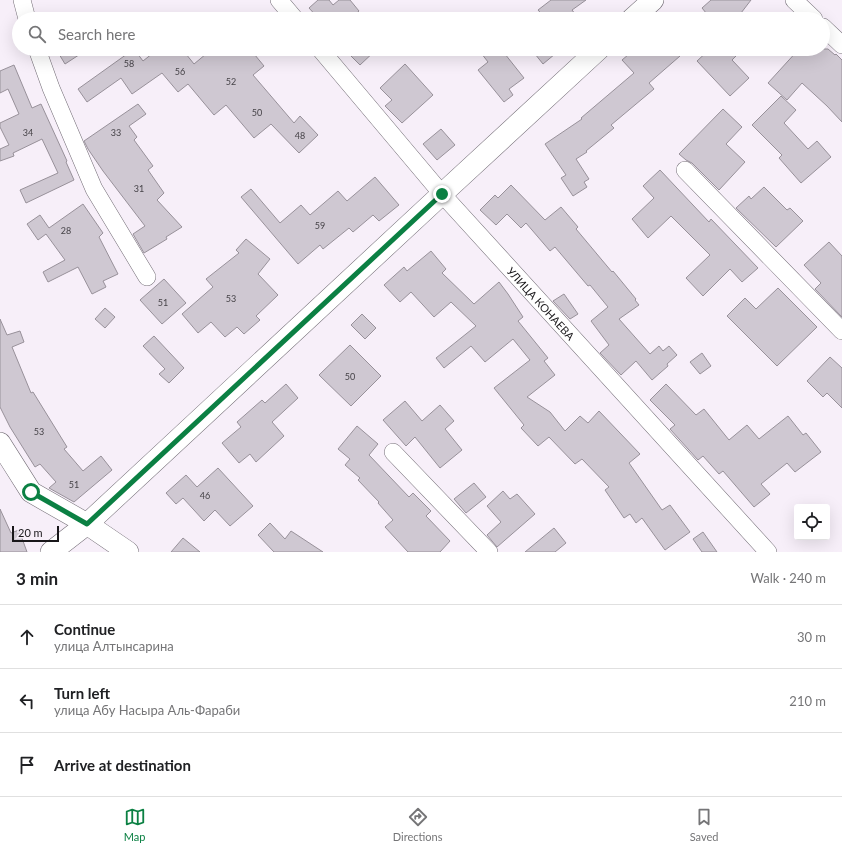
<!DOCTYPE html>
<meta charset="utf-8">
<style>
:root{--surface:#fff;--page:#f2f2f2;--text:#202124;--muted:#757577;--line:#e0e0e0;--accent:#0b8043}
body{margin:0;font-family:Lato,sans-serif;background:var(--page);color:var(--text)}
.controls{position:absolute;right:12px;bottom:12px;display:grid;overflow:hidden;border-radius:4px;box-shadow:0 4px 16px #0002}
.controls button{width:36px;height:36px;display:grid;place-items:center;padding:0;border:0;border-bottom:1px solid var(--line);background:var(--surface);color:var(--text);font:20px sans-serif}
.scale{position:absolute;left:12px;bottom:10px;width:47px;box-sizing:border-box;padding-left:4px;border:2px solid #19171a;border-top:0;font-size:11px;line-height:14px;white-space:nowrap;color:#19171a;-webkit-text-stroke:3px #f7eff9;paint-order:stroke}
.stop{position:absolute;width:12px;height:12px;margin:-9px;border:3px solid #0b8043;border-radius:50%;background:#fff}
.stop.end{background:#0b8043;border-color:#fff;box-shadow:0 1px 4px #0008}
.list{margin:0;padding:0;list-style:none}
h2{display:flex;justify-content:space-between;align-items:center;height:52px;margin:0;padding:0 16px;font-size:17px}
h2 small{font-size:13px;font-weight:400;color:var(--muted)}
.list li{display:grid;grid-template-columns:26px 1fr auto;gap:12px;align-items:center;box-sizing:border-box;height:64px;padding:0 16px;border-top:1px solid var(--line)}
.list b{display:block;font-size:15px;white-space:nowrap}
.list p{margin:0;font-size:13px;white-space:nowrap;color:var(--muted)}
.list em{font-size:13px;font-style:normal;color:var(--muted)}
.icon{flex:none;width:22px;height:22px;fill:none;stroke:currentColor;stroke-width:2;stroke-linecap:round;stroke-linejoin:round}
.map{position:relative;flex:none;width:842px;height:552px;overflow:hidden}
.search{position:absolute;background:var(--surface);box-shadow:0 4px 16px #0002;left:12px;right:12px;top:12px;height:44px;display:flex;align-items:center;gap:10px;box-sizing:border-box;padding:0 14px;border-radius:22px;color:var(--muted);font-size:15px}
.sheet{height:244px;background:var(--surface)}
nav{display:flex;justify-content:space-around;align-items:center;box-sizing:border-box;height:56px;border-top:1px solid var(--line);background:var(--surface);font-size:11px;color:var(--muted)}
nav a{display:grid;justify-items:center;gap:2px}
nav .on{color:var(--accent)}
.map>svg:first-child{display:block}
.building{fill:#cfc8d2;stroke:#98919a}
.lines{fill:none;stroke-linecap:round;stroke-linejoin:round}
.minor-casing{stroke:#726c75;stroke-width:18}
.tertiary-casing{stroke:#726c75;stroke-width:22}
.minor{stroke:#fff;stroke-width:17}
.tertiary{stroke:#fff;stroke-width:21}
.route{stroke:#0b8043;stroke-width:5}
.labels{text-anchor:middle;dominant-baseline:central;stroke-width:3;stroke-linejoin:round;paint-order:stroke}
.number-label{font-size:9px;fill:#464348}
.street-label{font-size:11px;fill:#19171a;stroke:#f7eff9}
</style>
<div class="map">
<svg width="842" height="552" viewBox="0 0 842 552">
<rect width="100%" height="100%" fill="#f7eff9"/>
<!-- building -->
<path class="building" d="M318 0H329L333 5 339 0H350L359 11 350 19H319L309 8Z
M551 0H586L572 10 579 19H546L538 10Z
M711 0H751L741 13 733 19H711L702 8Z
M56 49H88L65 64Z
M134 49 143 61 158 49H169L174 55 182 49 194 64 212 49H250L264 66 253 75 294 123 300 116 318 135 299 153 271 124 254 138 226 105 214 115 188 84 178 92 162 73 132 94 121 78 87 102 78 89Z
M344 49H377L360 65Z
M478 49H501L524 78 509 89 513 95 504 102 478 70 488 62Z
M531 49H561L543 64Z
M635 49H674L680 56 649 83 654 89 611 125 614 128 586 151 587 152 576 159 589 179 584 182 587 187 573 196 561 178 566 175 545 144 582 119 581 118 634 73 622 60Z
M710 49H743L732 60 749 78 730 96 697 61Z
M799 49H828L835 55 836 54 842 60V122L827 106 802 83 787 100 768 83Z
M405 64 433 95 402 123 385 106 392 100 380 88Z
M14 65 32 108 41 104 67 161 66 162 74 180 26 203 20 190 58 173 42 139 13 153 14 156 0 161V149L9 145 0 127V123L19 114 8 89 0 93V71Z
M781 96 796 110 784 123 808 149 817 141 831 157 801 183 779 158 782 155 752 125Z
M138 104 146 114 129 126 137 137 134 140 153 166 148 170 164 193 157 200 182 227 166 237 167 239 144 253 133 234 145 226 103 171 88 149 84 141Z
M723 109 742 127 726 144 745 162 719 190 692 163 686 160 679 154Z
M441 129 455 145 437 160 423 144Z
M660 170 709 222 711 219 758 268 742 282 730 269 703 296 686 278 710 255 671 216 648 238 632 219 654 198 643 186Z
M375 177 399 205 379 221 373 215 353 232 349 228 323 249 320 245 298 264 241 197 251 189 280 223 301 205 310 215 338 191 347 201Z
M511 185 545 220 561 207 578 227 576 229 612 272 613 271 636 299 635 300 639 305 619 319 650 354 659 346 663 351 669 346 677 355 667 364 668 366 652 380 636 361 621 375 600 353 609 345 591 321 608 307 590 285 588 286 555 247 550 251 526 223 521 228 507 214 496 225 480 210 495 195 498 198Z
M764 187 787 210 790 208 803 221 776 247 736 208 749 196 751 199Z
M83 204 103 233 99 237 118 274 103 281 106 287 92 294 78 267 48 282 43 272 65 260 46 234 38 240 27 224 40 215 49 228Z
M246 239 270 259 258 274 278 295 256 316 260 320 244 334 237 327 225 337 211 322 198 333 182 314 213 287 206 279 239 253 236 250Z
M829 242 842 256V317L815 289 821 283 804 265Z
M431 251 446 269 442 273 474 304 499 282 508 294 523 317 518 321 548 358 544 361 555 375 527 397 550 412 565 431 580 416 588 423 599 411 640 454 629 463 662 510 670 505 690 532 665 550 642 518 636 523 630 514 624 518 605 490 609 487 582 459 575 464 549 437 538 446 521 428 524 425 494 388 530 360 513 339 485 362 471 346 444 368 436 358 476 326 451 302 434 317 411 292 400 302 384 285 404 267 407 271Z
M164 279 186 303 162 324 140 300Z
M778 288 817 327 777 366 727 316 745 298 756 309Z
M564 294 578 314 570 319 553 301Z
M105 308 115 317 105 328 95 319Z
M362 314 376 328 365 339 351 325Z
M0 319 7 335 20 331 24 342 12 347 31 393 33 392 67 447 64 449 83 471 101 456 112 470 74 502 49 488 56 482 40 464 35 467 10 427 0 407Z
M154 336 184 368 169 383 159 374 165 369 143 346Z
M350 345 381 376 351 406 319 375Z
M702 353 711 366 700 374 690 362Z
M830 357 842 368V408L827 393 823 397 807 381Z
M286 384 298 398 272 422 284 436 256 462 250 454 239 463 222 443 241 427 237 422 262 400 265 403Z
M666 384 696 415 704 409 729 440 747 425 759 439 788 416 803 435 806 433 821 452 795 472 787 463 761 484 770 494 754 507 723 471 719 474 703 456 698 460 670 429 675 425 650 400Z
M405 401 422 421 440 405 454 421 445 429 462 450 440 468 415 437 406 446 383 420Z
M357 426 378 444 369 455 409 497 413 493 431 511 426 516 450 541 440 552H408L385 527 393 520 378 503 379 502 358 480 360 478 345 465 350 459 338 449Z
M218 468 253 506 230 526 215 510 204 521 183 498 176 504 166 493 186 475 197 487Z
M474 483 486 497 466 513 454 499Z
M503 491 510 499 517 494 535 514 497 547 487 535 501 522 487 506Z
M0 509 11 533 19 530 27 552H0Z
M270 523 285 539 291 531 323 552H274L258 535Z
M554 528 566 543 555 552H525Z
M703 532 717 552H702L693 539Z
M183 538 200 552H171Z"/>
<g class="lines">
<defs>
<g id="minor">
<path d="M22 0 27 19"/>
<path d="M279 0 295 19"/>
<path d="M794 0 814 19"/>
<path d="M823 27 842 45"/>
<path d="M37 49 51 88 94 189 147 277"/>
<path id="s1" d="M320 49 442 194 768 552"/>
<path d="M685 170 842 331"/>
<path d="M393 452 489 552"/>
</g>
<path id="tertiary" d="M632 19 653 0
M0 443 31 492 87 524 128 552
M51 552 87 524 442 194 599 49"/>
</defs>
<!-- minor casing -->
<use href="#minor" class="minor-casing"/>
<!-- tertiary casing -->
<use href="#tertiary" class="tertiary-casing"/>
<!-- minor -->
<use href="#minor" class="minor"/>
<!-- tertiary -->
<use href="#tertiary" class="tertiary"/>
</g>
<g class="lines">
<!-- route -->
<path class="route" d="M31 492 87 524 442 194"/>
</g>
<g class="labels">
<!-- number labels -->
<g class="number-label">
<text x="129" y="63">58</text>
<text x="180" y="71">56</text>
<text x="231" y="81">52</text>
<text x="257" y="112">50</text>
<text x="28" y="132">34</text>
<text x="116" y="132">33</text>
<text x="300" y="135">48</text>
<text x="139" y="188">31</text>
<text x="320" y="225">59</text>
<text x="66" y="230">28</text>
<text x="231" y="298">53</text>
<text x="163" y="302">51</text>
<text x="350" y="376">50</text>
<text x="39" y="431">53</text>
<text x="74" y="484">51</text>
<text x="205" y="495">46</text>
</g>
<!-- street labels -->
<g class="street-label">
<text stroke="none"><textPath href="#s1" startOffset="337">УЛИЦА КОНАЕВА</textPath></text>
</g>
</g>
</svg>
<div class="controls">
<button><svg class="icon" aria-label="locate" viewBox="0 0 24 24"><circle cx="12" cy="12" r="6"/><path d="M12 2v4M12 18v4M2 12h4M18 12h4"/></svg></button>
</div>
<div class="scale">20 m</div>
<div class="stop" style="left:31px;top:492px"></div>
<div class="stop end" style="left:442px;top:194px"></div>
<div class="search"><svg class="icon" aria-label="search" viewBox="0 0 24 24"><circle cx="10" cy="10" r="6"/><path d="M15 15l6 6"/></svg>Search here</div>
</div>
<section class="sheet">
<h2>3 min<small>Walk · 240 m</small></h2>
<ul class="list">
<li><svg class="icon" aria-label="ahead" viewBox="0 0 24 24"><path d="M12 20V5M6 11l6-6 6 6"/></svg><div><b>Continue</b><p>улица Алтынсарина</p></div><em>30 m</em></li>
<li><svg class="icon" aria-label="left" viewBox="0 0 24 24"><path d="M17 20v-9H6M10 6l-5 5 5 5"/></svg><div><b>Turn left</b><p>улица Абу Насыра Аль-Фараби</p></div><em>210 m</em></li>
<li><svg class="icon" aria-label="arrive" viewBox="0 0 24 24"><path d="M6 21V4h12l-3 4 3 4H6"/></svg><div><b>Arrive at destination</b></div></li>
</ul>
</section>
<nav>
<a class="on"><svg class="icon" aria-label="map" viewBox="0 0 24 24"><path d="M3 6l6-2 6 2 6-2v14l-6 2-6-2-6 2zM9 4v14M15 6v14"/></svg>Map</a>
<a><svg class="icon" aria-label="directions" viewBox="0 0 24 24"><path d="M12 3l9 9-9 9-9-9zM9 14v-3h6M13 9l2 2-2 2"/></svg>Directions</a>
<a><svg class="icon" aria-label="saved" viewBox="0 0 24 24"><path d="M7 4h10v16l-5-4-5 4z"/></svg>Saved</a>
</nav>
